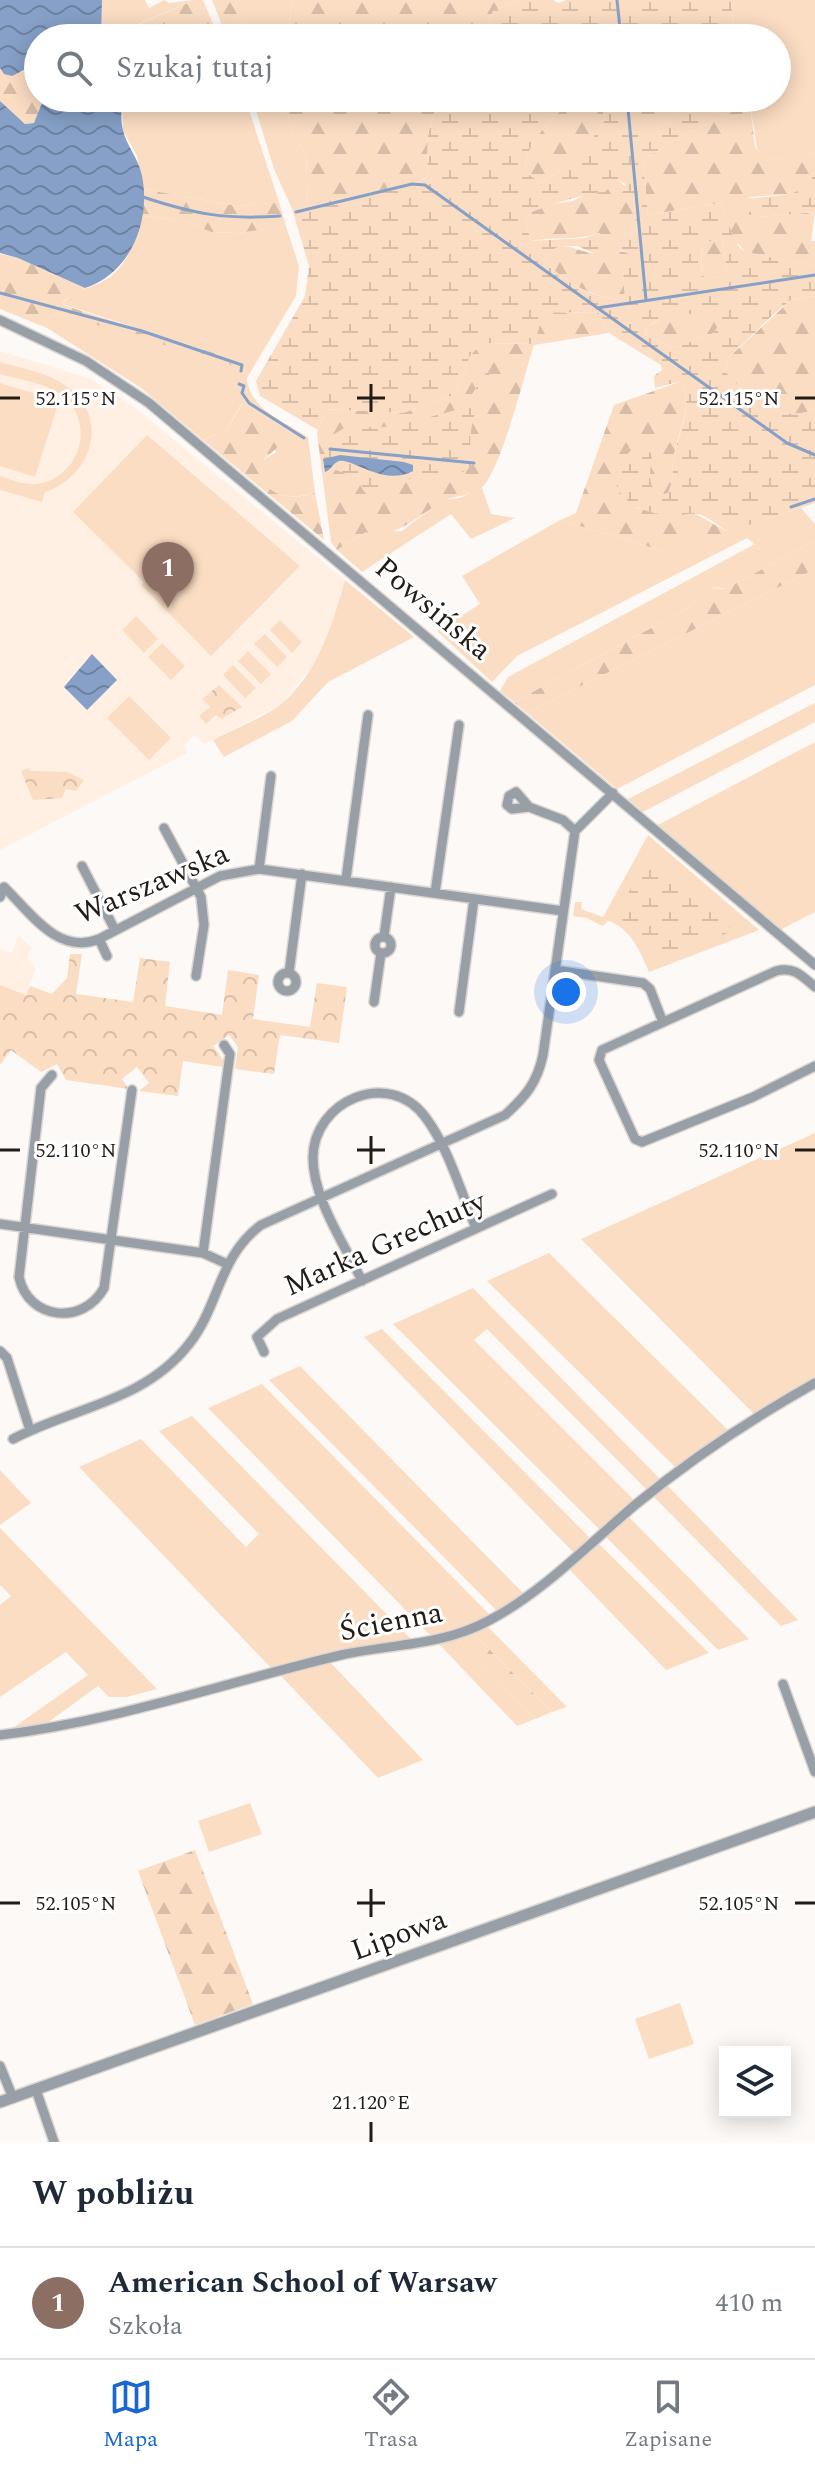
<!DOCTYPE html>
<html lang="pl">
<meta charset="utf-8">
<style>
:root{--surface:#fff;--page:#f6f6f7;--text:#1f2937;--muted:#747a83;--line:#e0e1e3;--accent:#1967d1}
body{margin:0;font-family:Spectral,serif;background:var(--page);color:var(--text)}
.controls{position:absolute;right:24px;bottom:24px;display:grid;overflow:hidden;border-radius:0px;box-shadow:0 4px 20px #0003}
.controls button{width:72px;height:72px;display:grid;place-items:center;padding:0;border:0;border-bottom:2px solid var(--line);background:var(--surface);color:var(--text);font:40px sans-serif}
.you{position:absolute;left:566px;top:992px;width:28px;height:28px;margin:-20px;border:6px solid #fff;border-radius:50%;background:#1a73e8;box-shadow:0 0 0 12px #1a73e833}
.badge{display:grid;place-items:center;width:52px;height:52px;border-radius:50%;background:var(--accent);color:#fff;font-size:26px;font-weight:700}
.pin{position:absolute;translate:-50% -66px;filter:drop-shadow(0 2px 4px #0008)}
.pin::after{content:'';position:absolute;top:42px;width:28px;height:24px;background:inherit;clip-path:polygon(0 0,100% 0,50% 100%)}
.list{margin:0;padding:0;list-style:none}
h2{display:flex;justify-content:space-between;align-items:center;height:104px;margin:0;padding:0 32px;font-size:34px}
h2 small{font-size:26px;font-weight:400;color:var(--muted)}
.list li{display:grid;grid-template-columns:52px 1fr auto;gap:24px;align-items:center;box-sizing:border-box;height:112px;padding:0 32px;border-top:2px solid var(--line)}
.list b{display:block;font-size:30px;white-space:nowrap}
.list p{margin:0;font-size:26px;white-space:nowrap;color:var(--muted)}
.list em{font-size:26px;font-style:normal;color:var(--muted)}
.icon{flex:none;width:44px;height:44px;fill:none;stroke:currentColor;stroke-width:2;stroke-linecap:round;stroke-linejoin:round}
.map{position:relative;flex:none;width:815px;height:2142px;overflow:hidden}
.search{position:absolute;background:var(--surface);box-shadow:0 4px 20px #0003;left:24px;right:24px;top:24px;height:88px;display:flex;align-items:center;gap:20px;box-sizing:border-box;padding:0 28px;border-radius:44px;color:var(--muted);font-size:30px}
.sheet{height:216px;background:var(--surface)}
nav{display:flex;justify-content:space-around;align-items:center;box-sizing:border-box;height:112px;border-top:2px solid var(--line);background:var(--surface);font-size:22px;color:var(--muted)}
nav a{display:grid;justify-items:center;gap:4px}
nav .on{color:var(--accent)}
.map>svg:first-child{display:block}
.built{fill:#fff0e3}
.grass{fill:#fbddc3}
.forest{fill:url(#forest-firs)}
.wetland{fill:url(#wetland-marsh);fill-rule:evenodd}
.park{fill:url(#park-crowns)}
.water{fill:url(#water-waves)}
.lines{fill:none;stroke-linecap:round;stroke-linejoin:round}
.stream{stroke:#86a0c7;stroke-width:3}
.minor-casing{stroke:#dad6d2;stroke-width:12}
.tertiary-casing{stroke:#dad6d2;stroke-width:14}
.minor{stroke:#999fa6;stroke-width:9}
.tertiary{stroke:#999fa6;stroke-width:11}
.ticks{fill:none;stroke:#221c16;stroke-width:3}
.labels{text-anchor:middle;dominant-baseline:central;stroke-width:6;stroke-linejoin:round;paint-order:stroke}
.street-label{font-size:30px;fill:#221c16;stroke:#fff}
.ticks-label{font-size:20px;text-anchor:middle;fill:#221c16;stroke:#fff;stroke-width:6;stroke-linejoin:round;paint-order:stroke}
</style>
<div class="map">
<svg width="815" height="2142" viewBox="0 0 815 2142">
<defs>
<pattern id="forest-firs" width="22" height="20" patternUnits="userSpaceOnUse" patternTransform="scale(2)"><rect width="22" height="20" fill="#fbddc3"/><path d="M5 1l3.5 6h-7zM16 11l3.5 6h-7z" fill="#d7bda7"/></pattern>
<pattern id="wetland-marsh" width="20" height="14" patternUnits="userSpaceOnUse" patternTransform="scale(2)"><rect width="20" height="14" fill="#fbddc3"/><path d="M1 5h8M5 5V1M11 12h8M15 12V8" fill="none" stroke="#d7bda7"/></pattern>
<pattern id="park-crowns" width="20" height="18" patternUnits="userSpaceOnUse" patternTransform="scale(2)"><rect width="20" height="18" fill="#fbddc3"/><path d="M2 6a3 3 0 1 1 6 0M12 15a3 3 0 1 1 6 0" fill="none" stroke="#d7bda7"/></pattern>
<pattern id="water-waves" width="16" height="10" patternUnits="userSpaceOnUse" patternTransform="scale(2)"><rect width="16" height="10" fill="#86a0c7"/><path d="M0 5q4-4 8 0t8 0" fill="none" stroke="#6d82a1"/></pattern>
</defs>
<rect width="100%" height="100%" fill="#fdf9f6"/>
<!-- built -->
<path class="built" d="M0 351 89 378 133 406 345 580 328 636 315 663 280 705 204 744 194 735 184 746 187 753 0 850Z
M18 935 32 948 27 958 36 969 26 995 0 985V949L12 953Z"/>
<!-- grass -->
<path class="grass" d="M102 0H145L149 8 164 0 169 3 194 0 122 31 123 38H101Z
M235 0H292L289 30 302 38H251L239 18Z
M731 0H815V152L764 161 758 154 749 98H777V38H735Z
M122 98H133L135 106 247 104 279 202 237 206 143 189 137 156 123 130Z
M284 100 294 136 306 155 308 206 292 209 274 169 254 104Z
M142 216 185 221 211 232 238 233 286 226 299 266 296 296 247 378C249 409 285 422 308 437L315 493C287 501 262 497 259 463L276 452 242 403 227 429 203 440 141 388 47 328 53 312 238 361 63 304C70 291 87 289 100 283 127 270 135 242 142 216Z
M0 362C23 369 52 373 70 389 111 422 89 478 45 492L42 502 0 490V476C12 480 24 485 37 484 78 478 96 427 65 398 49 383 20 380 0 374Z
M0 383 59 401 35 477 0 466Z
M147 435 300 566 211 656 141 585 144 582 73 512Z
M482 488 491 514 515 518 471 539 451 514 362 572 337 550 366 532 402 531 443 500 460 498Z
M801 508 815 524V541L725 589 715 587 695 596 694 605 514 702 500 691 508 677 755 544 747 538 517 656 492 682 437 631 480 604 462 576 560 520 663 551Z
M815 569V685L617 789 527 713Z
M345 580 414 637 328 682 292 721 224 757 213 740C234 729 261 719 280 705 318 674 332 625 345 580Z
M136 616 158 639 144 653 122 630Z
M280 620 302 642 292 653 270 630Z
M265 634 287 657 277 667 254 644Z
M162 643 185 666 171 680 148 657Z
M248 651 271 674 261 684 238 661Z
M233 665 256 688 245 698 223 675Z
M129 696 171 738 149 760 107 718Z
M815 703V722L643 812 628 799Z
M815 742V912L780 930 658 825Z
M648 835 759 930 649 972C641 953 630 927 608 921L602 926 587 918 573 916 575 902H582L581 909 603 917Z
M815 1133V1378L754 1414 581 1239Z
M549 1253 728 1430 677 1469 487 1281Z
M473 1288 662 1481 649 1492 487 1329 474 1340 636 1502 601 1531 393 1324Z
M382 1329 591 1539 574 1553 364 1337Z
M300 1366 524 1594 498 1612 269 1380Z
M262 1384 491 1616 433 1638 208 1408Z
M192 1416 414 1642 273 1670 79 1467 141 1439 246 1547 259 1534 159 1431Z
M0 1470 31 1503 0 1525Z
M667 1485 798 1620 781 1626 653 1496Z
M628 1516 749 1639 718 1650 604 1535Z
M0 1528 157 1689 126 1697H109L98 1686 43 1726 10 1730 88 1675 66 1652 0 1697V1605L11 1596 0 1585Z
M597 1542 709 1653 666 1670 567 1567Z
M487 1626 567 1707 552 1712 473 1633Z
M457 1638 535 1719 517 1726 439 1644Z
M330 1662 423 1760 378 1778 281 1676Z
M250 1803 262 1834 209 1852 198 1821Z
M680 2003 694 2044 649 2059 635 2019Z"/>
<!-- forest -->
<path class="forest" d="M194 0H203L219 38H130L128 29Z
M212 0H235L239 18 251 38H227Z
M292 0H520L493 11 485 38H302L289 30Z
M0 68 4 74 38 70V98L44 99 34 123 25 124 0 101Z
M325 98H438L428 135 427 176 419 182 308 206 306 155 294 136 284 100Z
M575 98H600L605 120C588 149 569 166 541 183L525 172C525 141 552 118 575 98Z
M643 98H675L678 108C669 126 652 130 633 136L635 108Z
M750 103 755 147 764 161 808 153 814 184 791 194 749 197 751 213 760 217 815 212 811 241H815V266L745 252 733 237 720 203 648 215 643 160 676 139Z
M617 179 633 194 637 231 610 241 599 233C577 241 554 236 531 241L526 224 531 212 552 204 573 201Z
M143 189 237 206 279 202 286 226 238 233 211 232 185 221 142 216Z
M722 239 727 269 722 276 709 279 701 276 702 243Z
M560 246C573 246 580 251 591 253 605 256 616 247 630 254L623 271 625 296 619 300C592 297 561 281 545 260L550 251Z
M0 254 18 258 85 288 64 300 63 305 239 361 235 366 54 312 47 328 0 309Z
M815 296V409C779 425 748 399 726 372L727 359 791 300Z
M543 312 599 313 609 333 534 345C525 372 500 476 480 489 468 497 451 495 440 503 414 519 405 530 375 537L366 532 337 550 331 542 317 433 326 409 403 413 456 394 470 356 481 343 534 344Z
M722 313V323L712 334 673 348 645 335 646 328C666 313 698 313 722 313Z
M682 381C693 407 679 429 674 455 671 470 675 479 668 493L661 495 654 491 650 482 637 508 681 515 694 513 728 532 663 551 560 520 576 513 614 405Z
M243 403 289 437 260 463C261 496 288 502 315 493L324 540 203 440 227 429Z
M815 541V569L527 713 514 702 694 605 695 596 708 588 725 589Z
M473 1633 552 1712 535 1719 457 1638Z
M195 1850 253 2004 195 2025 138 1871Z"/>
<!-- wetland -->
<path class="wetland" d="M520 0H553L558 3 567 0H731L735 38H485L493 11Z
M438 98H575C552 118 525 141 525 172L541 183C569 166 588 148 605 120L600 98H643L635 108 634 135C652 130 669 126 678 108L675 98H749L750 103 676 139 643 160 648 215 720 203 733 236 737 237 738 246 745 252 815 266V296L791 300 776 312 727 359 726 372C748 399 779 425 815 409V503L728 532C719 526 706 515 695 513 694 513 683 515 682 515 649 517 615 505 613 469L635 446 647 449 652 455C651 470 645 486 661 495L668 493C675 479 671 469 674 455 680 430 693 406 682 381L655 388 654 376 662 370 661 365 609 333 599 313 544 312 534 344 481 343 470 356 456 394 403 413 326 409 318 430 260 396 256 381 305 296 309 266 292 209 419 182 427 177 428 135ZM617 180 626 184 621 195H633L637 231 610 241 599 233 585 238 531 241 526 224 531 212C546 206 593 191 605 192ZM722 239 727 269 722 276 709 279 701 275 702 243ZM560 246H577L602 257 622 250 629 254 623 271 625 296 619 300C593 298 561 281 545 260L550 251ZM690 314H722V323L712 334 673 348 645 335 646 328 654 322Z
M815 152V212L760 217 742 213 739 200 791 194 813 184 808 153Z
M487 371 491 377C478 399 463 439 474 463 456 484 438 472 415 477 401 480 385 502 369 495 362 493 362 485 357 481 349 474 332 469 322 464L331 436 346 427H393L463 408Z
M655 860 731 921 728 933 663 956 653 955 619 916V911L642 867Z"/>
<!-- park -->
<path class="park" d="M219 685 242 707 221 719 216 715 206 724 199 716 210 707 202 699Z
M29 768 31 771 67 772 84 780 76 791 66 789 62 798 33 800 21 771Z
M70 954H82L76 994 133 1002 140 958 170 962 165 1006 222 1015 228 970 259 975 253 1019 310 1027 317 983 347 987 339 1043 280 1035 274 1074 235 1069 238 1047 229 1035 213 1046 224 1061 223 1067 183 1061 178 1096 139 1091 149 1083 137 1067 122 1079 129 1089 66 1080 57 1064 41 1072 11 1050 0 1065V985L26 995 30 986 52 994 67 978Z"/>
<!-- water -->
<path class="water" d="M0 0H102L101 38H38V70H24L12 76 4 74 0 68Z
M44 98H122C122 108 120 120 123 130 126 145 139 159 142 176 151 221 131 273 85 288L18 258 0 253V101L25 124 34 123Z
M340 455 404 462 413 465V471C384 487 351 457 339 461 333 463 331 470 325 472L323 459Z
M92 654 117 680 87 710 64 687Z"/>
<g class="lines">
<!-- stream -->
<path class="stream" d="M617 0 621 38
M627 98 646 300
M254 99 276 98
M143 104 244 100
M143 197C194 214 226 220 280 216
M296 212 412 184 425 185 787 443 815 455
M0 293 142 331 242 365 241 371
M597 308 815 275
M239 384 244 386 242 393 249 403 304 438
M330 449 474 463
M791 507 815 499"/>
<defs>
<path id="minor" d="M0 320 86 361 149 403 815 965
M529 807 512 809 507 805 509 796 516 792 529 807 563 820 575 831
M164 828 201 897 204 925 196 976
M82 866 115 930
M259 869 271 776
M346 879 368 715
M435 893 459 725
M0 897 4 887C30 912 58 956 99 939L220 876 259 869 563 911
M384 936 391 887
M375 945a8 8 0 1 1 16 0a8 8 0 1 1-16 0Z
M99 939 107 956
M555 970 643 983 650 989 662 1020
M289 973 302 874
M278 982a9 9 0 1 1 18 0a9 9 0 1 1-18 0Z
M815 987C802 976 794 966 776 971L602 1050 599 1060 635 1139 642 1142 753 1097 815 1066
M374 1002 381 953
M459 1012 474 899
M52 1075 41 1088 19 1277C28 1320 83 1326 104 1288L132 1090
M0 1224 203 1253 227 1264
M203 1253 230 1054 224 1045
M362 1281C345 1245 313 1199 313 1158 313 1101 389 1067 426 1118 449 1149 461 1193 476 1228
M0 1351 7 1358 30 1430
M264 1352 257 1337 277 1319 552 1194
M13 1439C73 1407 144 1402 189 1344 220 1305 218 1257 261 1225L505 1115C526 1096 537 1083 543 1055L575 831 613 793
M783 1684 815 1772
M0 1735C117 1721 227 1682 341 1655 392 1644 441 1646 488 1621 542 1593 589 1544 635 1505 692 1458 751 1419 815 1383
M0 2066 13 2098
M36 2090 54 2142"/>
<path id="tertiary" d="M0 2102 815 1812"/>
</defs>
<!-- minor casing -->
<use href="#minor" class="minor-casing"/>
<!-- tertiary casing -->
<use href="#tertiary" class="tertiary-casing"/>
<!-- minor -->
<use href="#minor" class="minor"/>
<!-- tertiary -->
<use href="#tertiary" class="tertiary"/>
</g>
<!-- ticks -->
<path class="ticks" d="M371 384V412M0 398H20M357 398H385M795 398H815M371 1136V1164M0 1150H20M357 1150H385M795 1150H815M371 1889V1917M0 1903H20M357 1903H385M795 1903H815M371 2122V2142"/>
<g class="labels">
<!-- street labels -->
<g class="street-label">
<text transform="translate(433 609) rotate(40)">Powsińska</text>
<text transform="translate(152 884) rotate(-23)">Warszawska</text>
<text transform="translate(385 1244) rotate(-24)">Marka Grechuty</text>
<text transform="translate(391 1622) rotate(-11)">Ścienna</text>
<text transform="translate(399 1935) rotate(-20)">Lipowa</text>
</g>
</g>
<g class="ticks-label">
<text x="76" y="405">52.115°N</text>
<text x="739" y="405">52.115°N</text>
<text x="76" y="1157">52.110°N</text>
<text x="739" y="1157">52.110°N</text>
<text x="76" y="1910">52.105°N</text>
<text x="739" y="1910">52.105°N</text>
<text x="371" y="2109">21.120°E</text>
</g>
</svg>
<div class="controls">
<button><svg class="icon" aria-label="layers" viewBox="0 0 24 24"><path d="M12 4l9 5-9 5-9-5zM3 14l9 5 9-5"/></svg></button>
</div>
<div class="you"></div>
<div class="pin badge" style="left:168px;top:608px;background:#8d6e63">1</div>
<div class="search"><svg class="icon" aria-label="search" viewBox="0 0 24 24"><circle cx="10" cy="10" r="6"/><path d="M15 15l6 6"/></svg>Szukaj tutaj</div>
</div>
<section class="sheet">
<h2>W pobliżu<small></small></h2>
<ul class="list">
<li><span class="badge" style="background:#8d6e63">1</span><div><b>American School of Warsaw</b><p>Szkoła</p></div><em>410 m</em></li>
</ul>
</section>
<nav>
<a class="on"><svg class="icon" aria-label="map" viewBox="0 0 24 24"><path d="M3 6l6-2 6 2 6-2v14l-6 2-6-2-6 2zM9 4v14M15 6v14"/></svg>Mapa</a>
<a><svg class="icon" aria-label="directions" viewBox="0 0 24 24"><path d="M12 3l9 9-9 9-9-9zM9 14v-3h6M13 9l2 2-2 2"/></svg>Trasa</a>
<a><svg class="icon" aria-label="saved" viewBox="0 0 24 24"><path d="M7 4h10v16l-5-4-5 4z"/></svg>Zapisane</a>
</nav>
